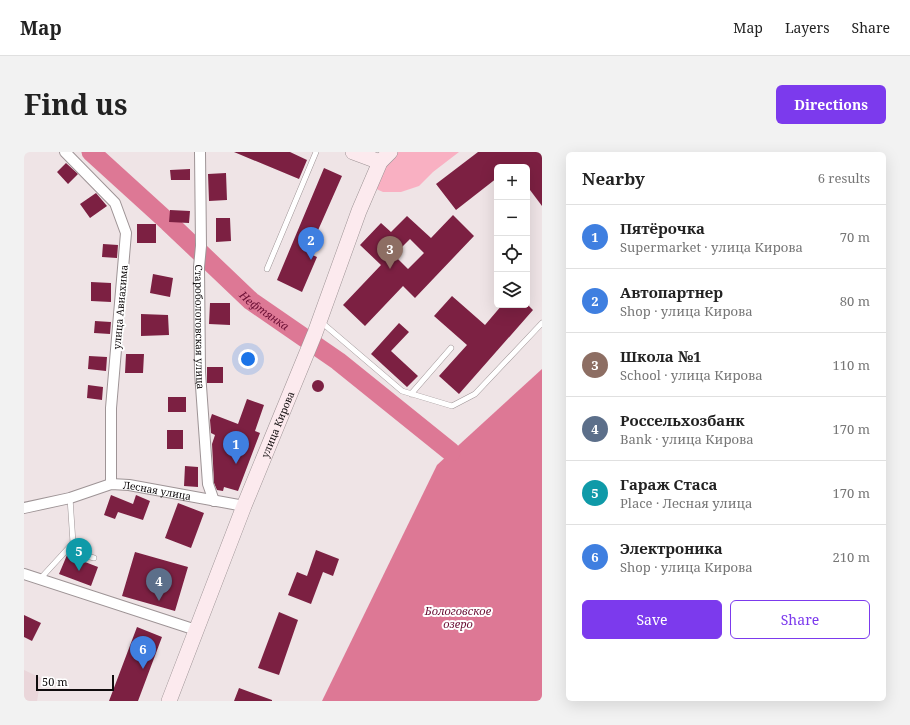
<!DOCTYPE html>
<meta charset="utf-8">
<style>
:root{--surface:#fff;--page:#f2f2f2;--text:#222;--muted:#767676;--line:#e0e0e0;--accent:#7c3aed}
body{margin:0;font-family:"Noto Serif",serif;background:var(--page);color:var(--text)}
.controls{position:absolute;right:12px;top:12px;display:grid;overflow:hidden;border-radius:6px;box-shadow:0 4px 16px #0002}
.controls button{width:36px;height:36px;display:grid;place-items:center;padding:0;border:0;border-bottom:1px solid var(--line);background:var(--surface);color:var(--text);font:20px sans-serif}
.scale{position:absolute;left:12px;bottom:10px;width:78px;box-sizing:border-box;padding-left:4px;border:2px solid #100c0d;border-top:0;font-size:11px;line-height:14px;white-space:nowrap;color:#100c0d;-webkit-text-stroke:3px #fff;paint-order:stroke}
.you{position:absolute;left:224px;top:207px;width:14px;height:14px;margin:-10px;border:3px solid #fff;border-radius:50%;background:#1a73e8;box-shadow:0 0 0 6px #1a73e833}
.badge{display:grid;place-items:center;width:26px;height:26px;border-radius:50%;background:var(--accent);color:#fff;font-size:13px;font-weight:700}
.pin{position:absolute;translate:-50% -33px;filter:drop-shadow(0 1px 2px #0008)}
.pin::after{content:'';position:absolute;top:21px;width:14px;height:12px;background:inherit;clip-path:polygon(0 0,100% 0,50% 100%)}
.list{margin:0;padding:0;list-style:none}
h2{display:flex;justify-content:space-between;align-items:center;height:52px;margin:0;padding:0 16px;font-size:17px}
h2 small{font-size:13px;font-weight:400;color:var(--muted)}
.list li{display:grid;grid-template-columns:26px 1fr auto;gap:12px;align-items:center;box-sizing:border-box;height:64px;padding:0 16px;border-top:1px solid var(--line)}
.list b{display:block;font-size:15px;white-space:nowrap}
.list p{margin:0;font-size:13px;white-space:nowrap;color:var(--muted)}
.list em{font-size:13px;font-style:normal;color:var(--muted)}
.actions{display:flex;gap:8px;padding:12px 16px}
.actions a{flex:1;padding:9px 0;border:1px solid var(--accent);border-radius:6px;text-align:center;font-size:14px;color:var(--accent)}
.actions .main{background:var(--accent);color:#fff}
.icon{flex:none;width:22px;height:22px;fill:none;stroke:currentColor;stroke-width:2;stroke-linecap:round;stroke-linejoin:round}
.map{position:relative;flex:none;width:518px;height:549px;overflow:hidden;border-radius:6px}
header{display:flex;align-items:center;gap:24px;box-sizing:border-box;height:56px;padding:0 20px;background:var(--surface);border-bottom:1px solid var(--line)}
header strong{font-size:19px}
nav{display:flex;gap:22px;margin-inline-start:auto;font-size:14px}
.intro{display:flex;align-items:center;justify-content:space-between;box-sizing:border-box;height:96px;padding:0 24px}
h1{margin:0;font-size:28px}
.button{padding:10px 18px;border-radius:6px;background:var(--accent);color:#fff;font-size:14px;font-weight:700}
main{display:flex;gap:24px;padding:0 24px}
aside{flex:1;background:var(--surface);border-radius:6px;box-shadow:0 4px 16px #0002}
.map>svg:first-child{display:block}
.built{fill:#ead6da}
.green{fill:#f9b0c2}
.water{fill:#dd7895}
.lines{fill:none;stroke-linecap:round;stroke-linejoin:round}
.river{stroke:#dd7895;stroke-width:19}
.building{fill:#7c2042;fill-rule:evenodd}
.lane-casing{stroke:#9e9496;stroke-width:6}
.street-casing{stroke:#9e9496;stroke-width:12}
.secondary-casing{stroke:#9e9496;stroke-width:16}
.lane{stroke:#fff;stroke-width:5}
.street{stroke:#fff;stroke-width:10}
.secondary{stroke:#fceaee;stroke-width:15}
.labels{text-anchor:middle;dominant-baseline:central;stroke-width:4;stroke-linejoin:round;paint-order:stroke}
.street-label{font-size:10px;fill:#100c0d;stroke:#fff}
.water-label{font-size:11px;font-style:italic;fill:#690d33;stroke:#fff}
</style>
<header>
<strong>Map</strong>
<nav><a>Map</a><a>Layers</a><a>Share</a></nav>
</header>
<div class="intro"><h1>Find us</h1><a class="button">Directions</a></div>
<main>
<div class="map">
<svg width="518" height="549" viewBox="0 0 518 549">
<rect width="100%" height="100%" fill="#efe4e6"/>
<!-- built -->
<path class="built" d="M0 518 17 526 13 549H0Z"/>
<!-- green -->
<path class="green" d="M370 0H435L409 20 395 34 377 40H359L350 36Z"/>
<!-- water -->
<path class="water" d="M518 217V549H298L413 313Z"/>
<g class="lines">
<!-- river -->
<path class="river" id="s1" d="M67 0 144 70 227 149 314 209 427 300"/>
</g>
<!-- building -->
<path class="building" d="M210 0H266L283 8 275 27Z
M454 0H518V54L503 34V15H473V26L432 58 412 32Z
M42 11 54 22 44 32 33 20Z
M300 16 318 24 284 101 293 105 278 140 253 128Z
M166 17V28H147L146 18Z
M202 21 203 48 185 49 184 22Z
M72 41 83 54 66 66 56 52Z
M146 58 166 59 165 71 145 70Z
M429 63 450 84 391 146 379 134 341 174 319 153 357 113 336 93 357 71 367 80 383 64 407 86ZM386 87 400 101 384 117 370 103Z
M192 66H206L207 89 192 90Z
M113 72H132V91H113Z
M79 92 94 93 93 106 78 105Z
M129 122 149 126 146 145 126 141Z
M67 130 87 131V150L67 149Z
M428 144 461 173 478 153H504L509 158 435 242 415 224 443 193 410 164Z
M186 151H206V173L185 172Z
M117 162 144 163 145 183 117 184Z
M71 169 87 170 86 182 70 181Z
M375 171 385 180 367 199 394 224 383 235 347 202Z
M102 202H120L119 221H101Z
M65 204 83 205 82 219 64 217Z
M183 215H199V231H183Z
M288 234a6 6 0 1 1 12 0a6 6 0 1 1-12 0Z
M64 233 79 235 78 248 63 246Z
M144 245H162V260H144Z
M223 247 240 253 231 279 236 281 214 339 200 335 199 339 193 338 190 331 188 292 191 283 187 281 186 268 188 262 214 272Z
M143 278H159V297H143Z
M161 314 174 315V335L160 334Z
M87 343 109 352 112 343 126 349 119 368 94 360 91 367 80 363Z
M154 351 180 361 167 396 141 386Z
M292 398 315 407 309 424 299 420 287 452 264 443 273 420 283 424Z
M111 400 164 415 151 459 98 444Z
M43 403 74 415 67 434 35 422Z
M255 460 274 468 255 523 234 516Z
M0 463 17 471 8 489 0 485Z
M113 475 138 485 114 549H85Z
M215 536 248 548V549H210Z"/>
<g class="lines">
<defs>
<path id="lane" d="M243 117 292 0
M296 169 378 239 428 254 451 242 518 171
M387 242 427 196
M43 398 70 406
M16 427 49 391 46 346"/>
<g id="street">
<path d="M41 0 91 51 102 81 87 256V332"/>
<path id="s2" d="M176 0 177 94 175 115 176 220 184 332 190 349"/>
<path id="s3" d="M0 356 46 346 87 332 105 333 220 354"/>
<path d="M0 422 172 478"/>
</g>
<g id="secondary">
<path d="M329 0 356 10"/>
<path id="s4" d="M145 549 220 354 291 181 335 59 356 10 366 0"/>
</g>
</defs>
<!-- lane casing -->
<use href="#lane" class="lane-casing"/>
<!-- street casing -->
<use href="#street" class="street-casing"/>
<!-- secondary casing -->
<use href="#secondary" class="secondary-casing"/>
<!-- lane -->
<use href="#lane" class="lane"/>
<!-- street -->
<use href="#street" class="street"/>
<!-- secondary -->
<use href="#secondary" class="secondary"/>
</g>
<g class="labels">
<!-- street labels -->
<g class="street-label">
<text transform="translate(96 155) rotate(-85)">улица Авиахима</text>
<text stroke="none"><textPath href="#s2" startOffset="175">Старобологовская улица</textPath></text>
<text stroke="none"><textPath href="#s4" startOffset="297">улица Кирова</textPath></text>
<text stroke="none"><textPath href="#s3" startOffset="137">Лесная улица</textPath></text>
</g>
<!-- water labels -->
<g class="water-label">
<text stroke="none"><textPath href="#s1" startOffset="235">Нефтянка</textPath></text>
<text x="434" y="458">Бологовское<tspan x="434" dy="13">озеро</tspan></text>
</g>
</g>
</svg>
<div class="controls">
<button>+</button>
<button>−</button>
<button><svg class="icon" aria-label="locate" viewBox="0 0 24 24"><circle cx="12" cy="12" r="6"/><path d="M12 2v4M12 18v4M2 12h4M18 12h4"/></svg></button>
<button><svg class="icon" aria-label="layers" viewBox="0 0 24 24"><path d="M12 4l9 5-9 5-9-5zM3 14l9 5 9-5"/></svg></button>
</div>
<div class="scale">50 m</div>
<div class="you"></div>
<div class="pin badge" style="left:212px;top:312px;background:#3f7fe0">1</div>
<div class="pin badge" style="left:287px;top:108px;background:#3f7fe0">2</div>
<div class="pin badge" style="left:366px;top:117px;background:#8d6e63">3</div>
<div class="pin badge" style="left:135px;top:449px;background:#5c6f8a">4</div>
<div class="pin badge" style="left:55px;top:419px;background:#0f9aa8">5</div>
<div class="pin badge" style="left:119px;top:517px;background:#3f7fe0">6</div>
</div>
<aside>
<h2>Nearby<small>6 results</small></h2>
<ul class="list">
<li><span class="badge" style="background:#3f7fe0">1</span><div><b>Пятёрочка</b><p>Supermarket · улица Кирова</p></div><em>70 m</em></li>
<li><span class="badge" style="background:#3f7fe0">2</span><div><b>Автопартнер</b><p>Shop · улица Кирова</p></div><em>80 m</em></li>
<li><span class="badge" style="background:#8d6e63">3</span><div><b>Школа №1</b><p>School · улица Кирова</p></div><em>110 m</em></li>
<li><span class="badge" style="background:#5c6f8a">4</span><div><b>Россельхозбанк</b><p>Bank · улица Кирова</p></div><em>170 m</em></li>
<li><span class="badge" style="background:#0f9aa8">5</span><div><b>Гараж Стаса</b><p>Place · Лесная улица</p></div><em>170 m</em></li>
<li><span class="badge" style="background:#3f7fe0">6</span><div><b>Электроника</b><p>Shop · улица Кирова</p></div><em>210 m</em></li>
</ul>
<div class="actions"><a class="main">Save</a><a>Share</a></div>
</aside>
</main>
